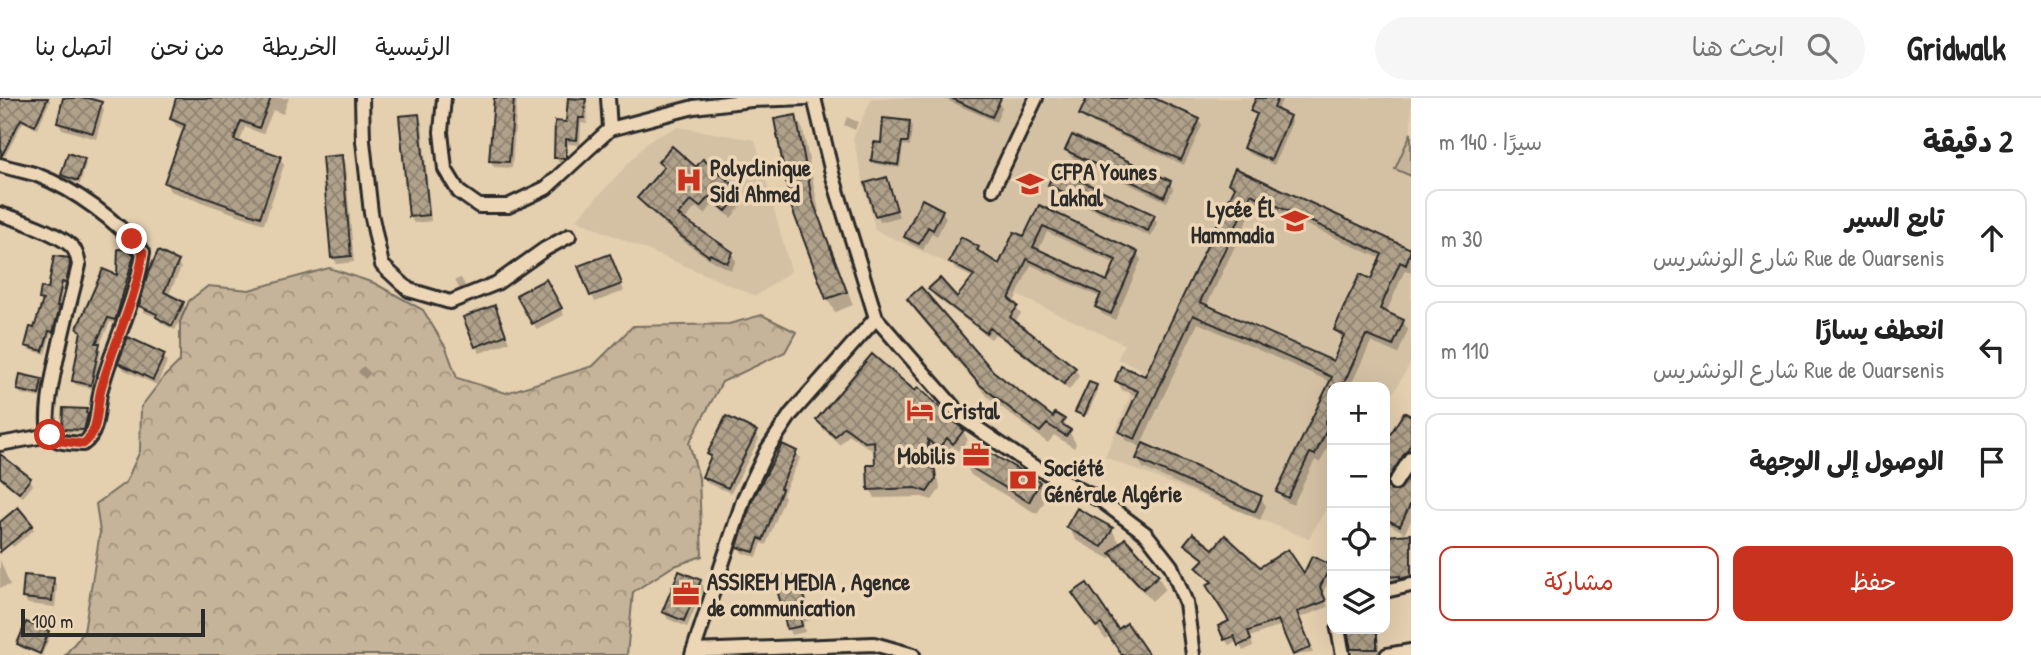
<!DOCTYPE html>
<html lang="ar">
<meta charset="utf-8">
<style>
:root{--surface:#fff;--page:#f6f6f6;--text:#222;--muted:#767676;--line:#e0e0e0;--accent:#c8321e}
body{margin:0;font-family:"Patrick Hand","Playpen Sans Arabic",sans-serif;background:var(--page);color:var(--text);direction:rtl}
.controls{position:absolute;right:21px;bottom:21px;display:grid;overflow:hidden;border-radius:14px;box-shadow:0 7px 28px #0002}
.controls button{width:63px;height:63px;display:grid;place-items:center;padding:0;border:0;border-bottom:2px solid var(--line);background:var(--surface);color:var(--text);font:35px sans-serif}
.scale{position:absolute;left:21px;bottom:18px;width:184px;box-sizing:border-box;padding-left:7px;border:4px solid #2b2b2b;border-top:0;font-size:19px;line-height:24px;white-space:nowrap;color:#2b2b2b;-webkit-text-stroke:5px #ecd6b5;paint-order:stroke}
.stop{position:absolute;width:21px;height:21px;margin:-16px;border:5px solid #c8321e;border-radius:50%;background:#fff}
.stop.end{background:#c8321e;border-color:#fff;box-shadow:0 2px 7px #0008}
.list{margin:0;padding:0;list-style:none}
h2{display:flex;justify-content:space-between;align-items:center;height:91px;margin:0;padding:0 28px;font-size:30px}
h2 small{font-size:23px;font-weight:400;color:var(--muted)}
.list li{display:grid;grid-template-columns:46px 1fr auto;gap:21px;align-items:center;box-sizing:border-box;height:98px;margin:0 14px 14px;padding:0 14px;border:2px solid var(--line);border-radius:14px}
.list b{display:block;font-size:26px;white-space:nowrap}
.list p{margin:0;font-size:23px;white-space:nowrap;color:var(--muted)}
.list em{font-size:23px;font-style:normal;color:var(--muted)}
.actions{display:flex;gap:14px;padding:21px 28px}
.actions a{flex:1;padding:16px 0;border:2px solid var(--accent);border-radius:14px;text-align:center;font-size:24px;color:var(--accent)}
.actions .main{background:var(--accent);color:#fff}
.icon{flex:none;width:38px;height:38px;fill:none;stroke:currentColor;stroke-width:2;stroke-linecap:round;stroke-linejoin:round}
.map{position:relative;flex:none;width:1411px;height:557px;overflow:hidden;direction:ltr}
header{display:flex;align-items:center;gap:42px;box-sizing:border-box;height:98px;padding:0 35px;background:var(--surface);border-bottom:2px solid var(--line)}
header strong{font-size:33px}
nav{display:flex;gap:38px;margin-inline-start:auto;font-size:24px}
.search{width:490px;height:63px;background:var(--page);display:flex;align-items:center;gap:18px;box-sizing:border-box;padding:0 24px;border-radius:38px;color:var(--muted);font-size:26px}
main{display:flex}
aside{flex:1;background:var(--surface)}
.map>svg:first-child{display:block}
.built{fill:#d4c1a4}
.green{fill:#c6b49a;stroke:#787062;stroke-width:2}
.forest{fill:url(#forest-crowns);stroke:#787062;stroke-width:2}
.shadow{fill:#0003;fill-rule:evenodd}
.building{fill:url(#building-cross-hatch);stroke:#2b2b2b;stroke-width:2;fill-rule:evenodd}
.lines{fill:none;stroke-linecap:round;stroke-linejoin:round}
.minor-casing{stroke:#2b2b2b;stroke-width:18}
.minor{stroke:#ecd6b5;stroke-width:12}
.route{stroke:#c8321e;stroke-width:9}
.labels{text-anchor:middle;dominant-baseline:central;stroke-width:7;stroke-linejoin:round;paint-order:stroke}
.poi-label{font-size:23px;font-weight:bold;fill:#2b2b2b;stroke:#ecd6b5;text-anchor:start}
</style>
<header>
<strong>Gridwalk</strong>
<div class="search"><svg class="icon" aria-label="search" viewBox="0 0 24 24"><circle cx="10" cy="10" r="6"/><path d="M15 15l6 6"/></svg>ابحث هنا</div>
<nav><a>الرئيسية</a><a>الخريطة</a><a>من نحن</a><a>اتصل بنا</a></nav>
</header>
<main>
<aside>
<h2>2 دقيقة<small>سيرًا · 140 m</small></h2>
<ul class="list">
<li><svg class="icon" aria-label="ahead" viewBox="0 0 24 24"><path d="M12 20V5M6 11l6-6 6 6"/></svg><div><b>تابع السير</b><p>Rue de Ouarsenis شارع الونشريس</p></div><em>30 m</em></li>
<li><svg class="icon" aria-label="left" viewBox="0 0 24 24"><path d="M17 20v-9H6M10 6l-5 5 5 5"/></svg><div><b>انعطف يسارًا</b><p>Rue de Ouarsenis شارع الونشريس</p></div><em>110 m</em></li>
<li><svg class="icon" aria-label="arrive" viewBox="0 0 24 24"><path d="M6 21V4h12l-3 4 3 4H6"/></svg><div><b>الوصول إلى الوجهة</b></div></li>
</ul>
<div class="actions"><a class="main">حفظ</a><a>مشاركة</a></div>
</aside>
<div class="map">
<svg width="1411" height="557" viewBox="0 0 1411 557">
<defs>
<pattern id="forest-crowns" width="20" height="18" patternUnits="userSpaceOnUse" patternTransform="scale(1.75)"><rect width="20" height="18" fill="#c6b49a"/><path d="M2 6a3 3 0 1 1 6 0M12 15a3 3 0 1 1 6 0" fill="none" stroke="#a1937e"/></pattern>
<pattern id="building-cross-hatch" width="8" height="8" patternUnits="userSpaceOnUse" patternTransform="scale(1.75)"><rect width="8" height="8" fill="#b0a18a"/><path d="M0 0l8 8M0 8l8-8" fill="none" stroke="#8f8371"/></pattern>
</defs>
<rect width="100%" height="100%" fill="#e4cfaf"/>
<filter id="ink" filterUnits="userSpaceOnUse"><feTurbulence type="fractalNoise" baseFrequency=".0143" numOctaves="2"/><feDisplacementMap in="SourceGraphic" scale="14" xChannelSelector="R" yChannelSelector="G"/><feConvolveMatrix kernelMatrix="1 2 1 2 8 2 1 2 1" color-interpolation-filters="sRGB"/></filter>
<g filter="url(#ink)">
<!-- built -->
<path class="built" d="M872 0H1411V264L1385 310V289H1332V400L1309 441 1105 359 1141 271 1118 261 1124 246 875 132 853 40Z
M678 29 755 42 791 173 756 198 576 122 650 42Z"/>
<!-- green -->
<path class="green" d="M1411 35V78L1395 71Z"/>
<!-- forest -->
<path class="forest" d="M329 170 374 185 423 212 446 250 457 280 506 295 593 268 633 228 729 226 762 217 796 234 785 254 722 284 689 345 699 380 702 458 672 469 633 494 627 557H65L84 534 100 434 96 406 126 384 140 353 141 309 164 279 180 263V224L189 203 208 188 249 192Z"/>
<!-- shadow -->
<path class="shadow" d="M0 0H48L50 3 37 31 23 24 5 58 0 56V21L3 15 0 14Z
M65 0H81L101 5 104 12 96 41 62 31 58 25Z
M178 0H289L283 16 273 12 263 36 245 29 239 46 280 60 284 67 264 126 170 93 166 85 185 32 176 28 171 20Z
M495 0H517L512 70 494 69 490 62Z
M570 0H584L588 8 587 26 581 25 580 47 568 46V66H560L556 60 567 26Z
M942 0H991L998 4 1002 10 996 24Z
M1123 0H1150L1199 22 1202 28 1184 67 1085 22 1081 17Z
M1258 0H1283L1277 13 1289 19 1292 24 1274 67 1248 55 1245 50 1258 19 1252 13Z
M418 18 422 25 431 123 414 125 410 118Z
M796 19 803 32 820 119 853 207 835 214 827 201Z
M847 19 858 24 855 32 844 27Z
M909 24 912 28 910 48 903 47 900 70 875 66 872 62 882 47Z
M1067 52 1170 85 1173 91 1167 104 1071 59Z
M341 59 345 66 354 164 337 166 333 159Z
M84 62 86 66 80 86 65 81 63 77Z
M660 64 741 95 745 103 731 120 714 105 705 116 696 109 684 123 731 155 736 163 731 172 714 164 687 146 644 108 639 100 664 71Z
M1236 73 1411 153V174L1405 172 1386 215 1403 223 1408 232 1398 256 1371 244 1350 289H1332V327L1330 332 1332 339 1320 365 1315 362 1293 407 1283 402 1278 393 1331 284 1198 225 1141 346 1260 399 1266 408 1260 422 1143 370 1138 361 1143 350 1126 342 1120 334 1137 298 1122 292 1117 283 1146 280 1235 94 1230 85ZM1256 104 1382 161 1372 183 1336 232 1343 242 1333 265 1206 209Z
M886 81 899 119 880 124 867 87Z
M1050 87 1154 119 1157 125 1151 139 1054 93Z
M1039 109 1137 155 1141 162 1115 222 1102 216 1097 209 1101 200 1031 167 1013 206 1021 216 1014 225 1075 271 1079 278 1069 292 995 236 991 241 934 198 930 191 958 202 974 180 955 171 951 164 978 150 983 158 1000 168 1025 141ZM1047 134 1116 166 1108 185 1038 153Z
M942 113 946 120 937 138 932 135 923 152 909 145 906 138Z
M132 158 135 163 133 176 118 226 110 224 99 248 101 252 94 291 76 287 73 283 82 235 79 230Z
M67 162 71 172 67 188 63 187 55 238 51 236 45 256 29 252 27 248 35 233 43 206 40 201 49 193Z
M177 164 181 170 168 198 183 205 186 211 175 232 161 225 158 220 144 214 141 208Z
M613 164 624 193 595 204 581 169Z
M461 180 466 189 460 192 455 182Z
M546 184 564 217 537 232 519 198Z
M909 202 991 274 1053 321 1063 322 1076 346 1074 350 1054 337 1048 345 988 299 916 214Z
M498 215 509 244 480 255 476 248Z
M164 258 167 264 157 287 124 272 120 265Z
M363 268 371 275 365 281 358 274Z
M1372 281 1383 287 1387 293 1385 298V289H1368Z
M40 282 43 286 40 300 21 296 18 292Z
M1096 289 1098 293 1087 317 1078 313Z
M86 313 90 322 86 335 66 334 63 330Z
M1411 314V355L1392 382 1385 376V348L1404 316 1408 318Z
M818 322 963 333 968 342 958 353 952 348 944 358 932 348 933 373 939 383 940 391 932 402 922 399 875 400 870 391 877 369 876 352H872L849 337 840 347 823 331Z
M755 335 759 341 731 395 707 385 704 379 711 361 709 356Z
M974 347 1039 386 1047 399 1037 416 971 377 964 364Z
M796 354 800 360 783 396 785 399 766 447 762 445 757 459 742 455 739 449Z
M0 359 30 381 33 387 23 399 0 381Z
M1385 394 1411 409V422L1405 435 1385 424Z
M32 428 34 432 13 449 9 444Z
M1068 429 1112 432 1121 447 1158 478 1165 491 1152 503 1119 468 1113 456 1110 461 1076 442Z
M1411 438V487H1385V439Z
M1186 446 1213 453 1260 471 1304 478 1330 469 1332 477 1322 496 1328 509 1299 520 1313 555 1295 557 1282 527 1250 539 1253 548 1243 553 1238 543 1229 547 1225 541 1232 524 1213 485 1198 470 1204 463 1190 452Z
M0 462 10 487 0 490Z
M784 479 788 486 800 483 803 489 811 522 803 524 805 534 792 537 789 531Z
M53 481 57 488 55 509 28 506 24 500Z
M700 483 704 490 687 529 668 521 664 514Z
M1082 508 1147 557H1123L1109 538 1105 541Z
M1350 531H1366V535H1376L1379 541V557H1353Z
M48 534 50 538 42 557 21 550 18 546Z"/>
<!-- building -->
<path class="building" d="M0 0H48L35 28 21 21 1 59Z
M63 0H88L102 4 93 35 57 25Z
M176 0H271L259 30 241 23 234 42 281 58 260 119 164 85 185 27 170 21Z
M494 0H514L509 64 489 63Z
M568 0 586 1 584 20H579L577 42 566 41V60H554L555 23 566 24Z
M951 0H1001L992 19Z
M1087 0H1154L1200 21 1181 62 1079 17Z
M1256 0H1278L1274 10 1290 18 1271 62 1243 50 1257 16 1250 13Z
M419 16 429 117 409 119 399 18Z
M796 17 812 101 847 194 826 201 791 108 774 21Z
M883 20 910 23 908 44H902L898 67 871 63 874 44 881 45Z
M1072 37 1171 83 1164 99 1065 52Z
M672 48 696 69 703 61 742 94 726 113 709 99 700 109 691 102 678 117 733 154 727 165 710 156 709 158 681 138 637 100 664 69 658 64Z
M68 55 85 61 78 83 61 77Z
M342 57 351 158 331 160 322 59Z
M1235 70 1411 151 1406 167 1400 164 1380 211 1404 222 1393 248 1366 237 1342 289H1332V310L1325 325 1329 327 1315 357 1310 355 1288 400 1276 394 1332 279 1193 217 1135 341 1119 334 1138 293 1115 283 1121 268 1145 278 1235 89 1228 85ZM1251 96 1382 156 1371 181 1360 176 1347 202 1334 232 1344 237 1333 263 1200 204Z
M1055 71 1155 117 1148 133 1048 87Z
M887 79 897 112 875 118 865 85Z
M922 101 943 112 933 132 928 129 919 146 904 139Z
M1039 107 1138 154 1111 216 1095 209 1101 196 1027 161 1009 201 1018 208 1010 219 1076 270 1064 286 990 230 986 235 928 191 940 180 957 199 974 177 949 164 961 139 979 149 977 152 999 166 1014 134 1024 138ZM1043 128 1116 162 1107 183 1033 149Z
M118 151 129 152 134 157 116 220 115 222 108 220 96 245H100L91 287 72 283 81 233 77 230 103 171 117 177Z
M158 153 179 163 164 194 184 204 172 228 156 219 157 216 139 208 148 175Z
M610 156 622 186 590 198 578 168Z
M54 158 69 160 70 167 66 185 62 184 57 208H60L53 234 49 233 43 253 25 248 30 229 34 230 43 202 39 201 41 189 48 191Z
M546 181 562 210 532 226 516 197Z
M921 189 993 273 1053 319 1055 315 1065 321 1062 326 1071 332 1066 338 1047 326 1040 334 979 286 907 201Z
M495 207 506 237 475 249 463 219Z
M128 239 165 256 153 282 118 265Z
M872 256 915 293 918 289 964 332 953 346 947 340 938 351 928 342 929 368 935 372 936 381 927 394 916 390 868 392 867 367H875L874 343 865 344 844 329 835 339 816 322Z
M20 276 42 281 39 297 17 292Z
M1089 284 1097 287 1084 318 1075 314Z
M63 310 87 311 86 315 88 316 84 332 62 331Z
M1404 314 1411 318V346L1386 385 1391 393H1398L1411 376V405L1400 428 1385 421V345Z
M726 318 757 333 728 390 702 379 711 358 707 356Z
M973 345 1040 384 1029 404 962 364Z
M1143 345 1262 398 1255 414 1136 361Z
M782 346 797 353 780 390 782 391 763 442 759 440 754 454 737 449 752 403Z
M0 356 31 380 19 395 0 379Z
M18 409 33 427 0 454V424Z
M1077 410 1113 430 1102 449 1066 429Z
M1193 435 1213 451 1225 437 1260 469 1288 451 1304 475 1312 458 1331 467 1320 489 1326 503 1297 514 1311 549 1293 557 1278 522 1248 533 1251 542 1238 548 1234 538 1224 542 1218 528 1229 523 1206 487 1212 484 1196 469 1204 461 1184 446Z
M1411 436V478L1400 481V478L1385 479V438Z
M1125 440 1159 477 1143 491 1110 455Z
M679 473 701 482 684 523 662 514Z
M24 477 54 480 52 503 22 500Z
M785 477 786 484 800 481 809 516 800 518 802 528 787 531 774 479Z
M1087 485 1118 531 1127 525 1149 557H1122L1101 526 1096 529 1072 495Z
M26 524 49 533 40 556 17 546Z
M1347 531 1377 533V551H1351Z"/>
<g class="lines">
<defs>
<path id="minor" d="M362 0 363 43 371 115 382 167 409 192 450 204 497 185 545 151 569 138
M444 0 441 34 445 71 459 94 479 108H508L546 90 610 31 694 9 751 2 806 0
M608 0 610 31
M814 0 833 79 876 220 964 321 1031 367 1102 403 1146 436 1171 468 1186 505 1193 557
M0 67C12 71 25 73 37 77 76 92 116 122 143 154 136 203 114 243 101 291 96 310 100 334 83 346 74 345 57 346 51 338 37 320 73 194 79 167 78 162 77 155 73 150 62 137 18 121 0 116
M993 91 1036 0
M0 346 50 337
M1395 385 1411 360
M1385 493 1411 487
M1338 531 1343 557
M693 553 874 546 913 557
M692 557 744 400 767 352 791 316 876 220
M1387 557 1411 553"/>
</defs>
<!-- minor casing -->
<use href="#minor" class="minor-casing"/>
<!-- minor -->
<use href="#minor" class="minor"/>
</g>
</g>
<g class="lines" filter="url(#ink)">
<!-- route -->
<path class="route" d="M50 337 55 342 83 346C100 334 96 310 101 291 114 243 136 203 143 154L132 141"/>
</g>
<!-- icons -->
<defs>
<symbol id="hospital-bare" viewBox="-9 -9 18 18"><path d="M-5-5h3v3.5h4V-5h3V5h-3V1.5h-4V5h-3Z" fill="#c8321e" stroke="#ecd6b5" stroke-width="2.5" paint-order="stroke"/></symbol>
<symbol id="university-bare" viewBox="-9 -9 18 18"><path d="M0-5L7-2L0 1L-7-2ZM-4 1L0 2.5L4 1V4Q0 6-4 4Z" fill="#c8321e" stroke="#ecd6b5" stroke-width="2.5" paint-order="stroke"/></symbol>
<symbol id="school-bare" viewBox="-9 -9 18 18"><path d="M0-5L7-2L0 1L-7-2ZM-4 1L0 2.5L4 1V4Q0 6-4 4Z" fill="#c8321e" stroke="#ecd6b5" stroke-width="2.5" paint-order="stroke"/></symbol>
<symbol id="hotel-bare" viewBox="-9 -9 18 18"><path d="M-6-4.5h1.5V1H6V5H4.5V3h-9V5H-6ZM-4 0a1.8 1.8 0 1 1 3.6 0ZM.5 0V-2.5h3Q6-2.5 6 0Z" fill="#c8321e" stroke="#ecd6b5" stroke-width="2.5" paint-order="stroke"/></symbol>
<symbol id="office-bare" viewBox="-9 -9 18 18"><path d="M-6-3h4V-5.5h4V-3h4V5H-6ZM-1-4.5V-3h2v-1.5ZM-6 0V1H6V0Z" fill="#c8321e" stroke="#ecd6b5" stroke-width="2.5" paint-order="stroke"/></symbol>
<symbol id="bank-bare" viewBox="-9 -9 18 18"><path d="M-6-4H6V4H-6ZM0-2.3a2.3 2.3 0 1 0 0 4.6a2.3 2.3 0 1 0 0-4.6Z" fill="#c8321e" stroke="#ecd6b5" stroke-width="2.5" paint-order="stroke"/></symbol>
</defs>
<g fill-rule="evenodd">
<use href="#hospital-bare" x="670" y="63" width="38" height="38"/>
<use href="#university-bare" x="1011" y="67" width="38" height="38"/>
<use href="#school-bare" x="1276" y="104" width="38" height="38"/>
<use href="#hotel-bare" x="901" y="293" width="38" height="38"/>
<use href="#office-bare" x="957" y="338" width="38" height="38"/>
<use href="#bank-bare" x="1004" y="363" width="38" height="38"/>
<use href="#office-bare" x="667" y="477" width="38" height="38"/>
</g>
<g class="labels">
<!-- poi labels -->
<g class="poi-label">
<text x="710" y="69">Polyclinique<tspan x="710" dy="26">Sidi Ahmed</tspan></text>
<text x="1051" y="73">CFPA Younes<tspan x="1051" dy="26">Lakhal</tspan></text>
<text x="1274" y="110" text-anchor="end">Lycée Él<tspan x="1274" dy="26">Hammadia</tspan></text>
<text x="941" y="312">Cristal</text>
<text x="955" y="357" text-anchor="end">Mobilis</text>
<text x="1044" y="369">Société<tspan x="1044" dy="26">Générale Algérie</tspan></text>
<text x="707" y="483">ASSIREM MEDIA , Agence<tspan x="707" dy="26">de communication</tspan></text>
</g>
</g>
</svg>
<div class="controls">
<button>+</button>
<button>−</button>
<button><svg class="icon" aria-label="locate" viewBox="0 0 24 24"><circle cx="12" cy="12" r="6"/><path d="M12 2v4M12 18v4M2 12h4M18 12h4"/></svg></button>
<button><svg class="icon" aria-label="layers" viewBox="0 0 24 24"><path d="M12 4l9 5-9 5-9-5zM3 14l9 5 9-5"/></svg></button>
</div>
<div class="scale">100 m</div>
<div class="stop" style="left:50px;top:337px"></div>
<div class="stop end" style="left:132px;top:141px"></div>
</div>
</main>
